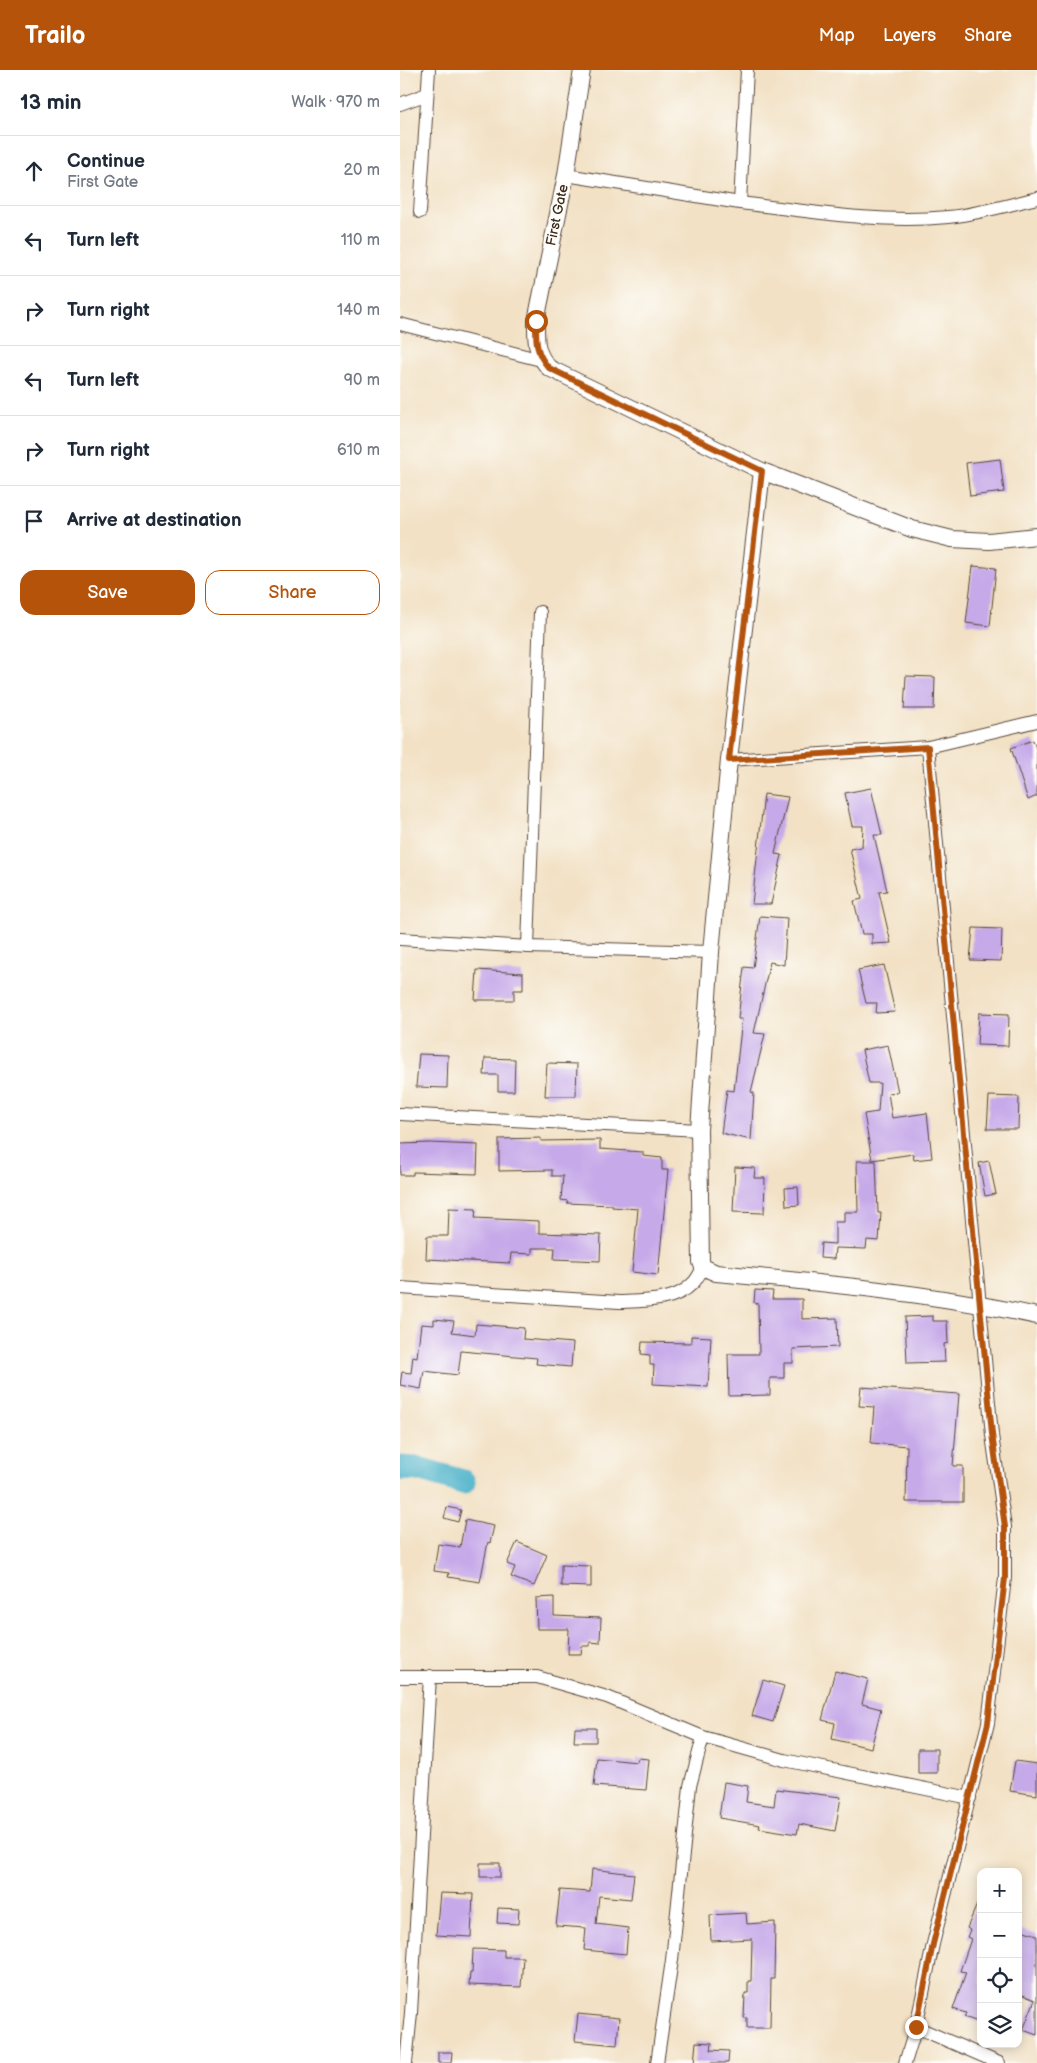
<!DOCTYPE html>
<meta charset="utf-8">
<style>
:root{--surface:#fff;--page:#f2f2f3;--text:#1f2937;--muted:#747a83;--line:#e0e1e3;--accent:#b45309}
body{margin:0;font-family:"Balsamiq Sans",sans-serif;background:var(--page);color:var(--text)}
.controls{position:absolute;right:15px;bottom:15px;display:grid;overflow:hidden;border-radius:10px;box-shadow:0 2px 12px #0003}
.controls button{width:45px;height:45px;display:grid;place-items:center;padding:0;border:0;border-bottom:1px solid var(--line);background:var(--surface);color:var(--text);font:25px sans-serif}
.stop{position:absolute;width:15px;height:15px;margin:-11px;border:4px solid #b45309;border-radius:50%;background:#fff}
.stop.end{background:#b45309;border-color:#fff;box-shadow:0 1px 5px #0008}
.list{margin:0;padding:0;list-style:none}
h2{display:flex;justify-content:space-between;align-items:center;height:65px;margin:0;padding:0 20px;font-size:21px}
h2 small{font-size:16px;font-weight:400;color:var(--muted)}
.list li{display:grid;grid-template-columns:32px 1fr auto;gap:15px;align-items:center;box-sizing:border-box;height:70px;padding:0 20px;border-top:1px solid var(--line)}
.list b{display:block;font-size:19px;white-space:nowrap}
.list p{margin:0;font-size:16px;white-space:nowrap;color:var(--muted)}
.list em{font-size:16px;font-style:normal;color:var(--muted)}
.actions{display:flex;gap:10px;padding:15px 20px}
.actions a{flex:1;padding:11px 0;border:1px solid var(--accent);border-radius:15px;text-align:center;font-size:18px;color:var(--accent)}
.actions .main{background:var(--accent);color:#fff}
.icon{flex:none;width:28px;height:28px;fill:none;stroke:currentColor;stroke-width:2;stroke-linecap:round;stroke-linejoin:round}
.map{position:relative;flex:none;width:637px;height:1993px;overflow:hidden}
header{display:flex;align-items:center;gap:30px;box-sizing:border-box;height:70px;padding:0 25px;background:var(--accent);color:#fff}
header strong{font-size:24px}
nav{display:flex;gap:28px;margin-inline-start:auto;font-size:18px}
main{display:flex}
aside{flex:1;background:var(--surface)}
.map>svg:first-child{display:block}
.lines{fill:none;stroke-linecap:round;stroke-linejoin:round}
.river{stroke:#4ab1c9;stroke-width:25}
.building{fill:#c6a9e9}
.minor-casing{stroke:#564537;stroke-width:14}
.tertiary-casing{stroke:#564537;stroke-width:18}
.minor{stroke:#fff;stroke-width:12}
.tertiary{stroke:#fff;stroke-width:16}
.route{stroke:#b45309;stroke-width:6}
.labels{text-anchor:middle;dominant-baseline:central;stroke-width:4.5;stroke-linejoin:round;paint-order:stroke}
.street-label{font-size:14px;fill:#3b2a1e;stroke:#fdfcf7}
</style>
<header>
<strong>Trailo</strong>
<nav><a>Map</a><a>Layers</a><a>Share</a></nav>
</header>
<main>
<aside>
<h2>13 min<small>Walk · 970 m</small></h2>
<ul class="list">
<li><svg class="icon" aria-label="ahead" viewBox="0 0 24 24"><path d="M12 20V5M6 11l6-6 6 6"/></svg><div><b>Continue</b><p>First Gate</p></div><em>20 m</em></li>
<li><svg class="icon" aria-label="left" viewBox="0 0 24 24"><path d="M17 20v-9H6M10 6l-5 5 5 5"/></svg><div><b>Turn left</b></div><em>110 m</em></li>
<li><svg class="icon" aria-label="right" viewBox="0 0 24 24"><path d="M7 20v-9h11M14 6l5 5-5 5"/></svg><div><b>Turn right</b></div><em>140 m</em></li>
<li><svg class="icon" aria-label="left" viewBox="0 0 24 24"><path d="M17 20v-9H6M10 6l-5 5 5 5"/></svg><div><b>Turn left</b></div><em>90 m</em></li>
<li><svg class="icon" aria-label="right" viewBox="0 0 24 24"><path d="M7 20v-9h11M14 6l5 5-5 5"/></svg><div><b>Turn right</b></div><em>610 m</em></li>
<li><svg class="icon" aria-label="arrive" viewBox="0 0 24 24"><path d="M6 21V4h12l-3 4 3 4H6"/></svg><div><b>Arrive at destination</b></div></li>
</ul>
<div class="actions"><a class="main">Save</a><a>Share</a></div>
</aside>
<div class="map">
<svg width="637" height="1993" viewBox="0 0 637 1993">
<rect width="100%" height="100%" fill="#fdfcf7"/>
<filter id="ink" filterUnits="userSpaceOnUse"><feTurbulence type="fractalNoise" baseFrequency=".02" numOctaves="2"/><feDisplacementMap in="SourceGraphic" scale="10" xChannelSelector="R" yChannelSelector="G"/><feConvolveMatrix kernelMatrix="1 2 1 2 8 2 1 2 1" color-interpolation-filters="sRGB"/></filter>
<filter id="wash" filterUnits="userSpaceOnUse"><feTurbulence type="fractalNoise" baseFrequency=".0096" numOctaves="4" result="noise"/><feDisplacementMap in="SourceGraphic" scale="20" xChannelSelector="R" yChannelSelector="G"/><feGaussianBlur stdDeviation="1.12" result="paint"/><feColorMatrix in="noise" values="0 0 0 0 0 0 0 0 0 0 0 0 0 0 0 0 0 1.4 0 .05"/><feComposite in="paint" operator="in"/></filter>
<g filter="url(#wash)">
<rect width="100%" height="100%" fill="#f2e1c5"/>
<g class="lines">
<!-- river -->
<path class="river" d="M0 1398 18 1399 63 1412"/>
</g>
<g id="blocks">
<!-- building -->
<path class="building" d="M600 389 604 422 570 426 566 393Z
M573 496 596 498 590 556 566 553Z
M506 606 535 607 534 639H504Z
M633 670 637 681V726L628 730 611 678Z
M471 718 482 765H474L487 821 479 822 491 873 472 874V864H462L454 831 462 829 450 779 462 777 463 756H452L445 723Z
M364 724 388 727 375 784 382 785 371 834H352Z
M360 846 387 848 384 895 370 892 354 963 365 964 351 1022 354 1023 351 1070 321 1063 327 1020 334 1021 342 949H338L344 897 353 898Z
M573 858 602 859 601 891 570 890Z
M484 895 495 942 476 943 477 933H466L458 900Z
M77 900 123 903V920H114V930H75Z
M579 943 609 944 608 976 577 975Z
M488 975 498 1022 488 1023 492 1048 527 1043 532 1088 514 1090 513 1084 472 1090 464 1044 478 1042 480 1013H469L462 980Z
M19 984 48 985 47 1018 16 1017Z
M85 988 115 989 114 1021H98V1005H84Z
M147 993 177 994 176 1026H145Z
M589 1026 619 1027 618 1059H587Z
M141 1068V1071L200 1070V1079L243 1082V1086L262 1088V1100H268L258 1205 232 1202 238 1139 212 1137V1135L167 1133 168 1131 161 1130 163 1106H152V1100L99 1101V1069Z
M30 1073 78 1075 77 1104 13 1102V1105H0V1074Z
M457 1091H476L478 1143H481L479 1171 467 1170 466 1179 435 1178 434 1189 420 1188 421 1173 435 1174V1152H444V1142H458Z
M589 1091 596 1124 585 1126 579 1093Z
M335 1097 355 1098 354 1108H365L364 1143 333 1142Z
M398 1117 399 1135 386 1136 385 1118Z
M49 1138 76 1139 75 1148 139 1151V1163L201 1165 200 1191 154 1189 155 1178H132V1184L111 1183 110 1193 26 1189 27 1166H48Z
M355 1220 373 1221 372 1229H402V1249L437 1248 438 1277 393 1279V1293H384V1308H370V1325L329 1326 328 1284H359L358 1234 354 1233Z
M533 1246V1251H547L548 1273 544 1274 545 1292 507 1293 505 1247Z
M34 1249 54 1251 52 1262 75 1265 76 1254 124 1258 123 1269 173 1273 171 1297 136 1294 137 1288 61 1281 58 1305 24 1301 21 1319 0 1315 2 1302 11 1303 13 1286 17 1287 21 1254 34 1255Z
M291 1266 311 1267 308 1317 253 1314 254 1295H250V1285L241 1284 242 1272 291 1273Z
M461 1317 559 1324 553 1396H563V1432H506L507 1376 471 1373 474 1337 459 1336Z
M47 1437 61 1440 58 1452 44 1448Z
M65 1450 94 1456 90 1473 88 1472 80 1512 48 1507 49 1503 34 1501 38 1474 60 1477Z
M117 1472 147 1485 134 1516 111 1507 115 1497 107 1494Z
M161 1495 191 1496V1517L161 1516Z
M154 1527V1546L201 1548 200 1573 190 1572V1576H182L181 1584H168L169 1559H137L136 1528Z
M435 1601 468 1609 462 1634 481 1639 471 1678 432 1669 435 1653 422 1650Z
M363 1610 384 1616 373 1652 352 1646Z
M175 1658H196V1672H174Z
M518 1679H537V1703H518Z
M197 1688 237 1692 238 1688 249 1689 246 1720 194 1716Z
M615 1691 637 1694V1725L610 1721Z
M324 1712 348 1716 346 1732 374 1736 376 1719 441 1727 435 1761 399 1754 397 1764 359 1758 360 1755 319 1748Z
M80 1793H100V1807H80Z
M192 1799 234 1804 231 1829 199 1826 196 1854 228 1858 226 1884 184 1880 186 1858 156 1856 160 1820 190 1822Z
M40 1823 73 1824 71 1867 36 1865Z
M581 1825V1953L564 1947 566 1943 553 1939 566 1902 560 1901 571 1869 567 1867 570 1860 567 1858Z
M98 1838 119 1839 118 1854 97 1853Z
M346 1843 347 1854 375 1852 374 1909H371L370 1958H347V1948H344L345 1923H348V1911H351L352 1869 311 1871 310 1845Z
M618 1859 637 1865V1965L623 1960 635 1930 618 1923Z
M73 1879 104 1880V1887H123L121 1917 69 1915 70 1903H72Z
M178 1944 219 1948 217 1975 175 1971Z
M296 1972 312 1973 311 1980 329 1981 328 1993H294Z
M38 1982H52L51 1993H38Z"/>
</g>
</g>
<g filter="url(#ink)">
<use href="#blocks" fill-opacity="0" stroke="#564537" stroke-width="1"/>
<g class="lines">
<defs>
<path id="minor" d="M0 34 27 24
M166 105 340 133 347 0
M340 133C408 141 479 154 548 147 578 144 608 135 637 128
M20 142 29 0
M0 254 141 290
M329 690 528 677 637 651
M0 869 128 877 311 882
M128 877 140 542
M0 1044 299 1060
M0 1218 219 1232C243 1231 275 1232 292 1214 297 1210 300 1203 303 1197
M0 1607H137L207 1627 303 1667 384 1690 570 1728
M516 1957 599 1993
M6 1993 11 1943 30 1606
M257 1993 272 1890 290 1716 303 1667
M505 1993 516 1957 533 1874 588 1653 605 1508V1457L592 1365 528 677"/>
<path id="tertiary" d="M182 0 166 105 136 251C136 270 135 283 149 298L362 401 512 459 552 469 589 471 637 466
M362 401 329 690 311 882 299 1060 301 1192 303 1197 316 1203C425 1213 530 1223 637 1246"/>
</defs>
<!-- minor casing -->
<use href="#minor" class="minor-casing"/>
<!-- tertiary casing -->
<use href="#tertiary" class="tertiary-casing"/>
<!-- minor -->
<use href="#minor" class="minor"/>
<!-- tertiary -->
<use href="#tertiary" class="tertiary"/>
</g>
</g>
<g class="lines" filter="url(#ink)">
<!-- route -->
<path class="route" d="M136 251C136 270 135 283 149 298L362 401 329 690 528 677 592 1364 605 1457V1508L588 1653 533 1874 516 1957"/>
</g>
<g class="labels">
<!-- street labels -->
<g class="street-label">
<text transform="translate(157 145) rotate(-78)">First Gate</text>
</g>
</g>
</svg>
<div class="controls">
<button>+</button>
<button>−</button>
<button><svg class="icon" aria-label="locate" viewBox="0 0 24 24"><circle cx="12" cy="12" r="6"/><path d="M12 2v4M12 18v4M2 12h4M18 12h4"/></svg></button>
<button><svg class="icon" aria-label="layers" viewBox="0 0 24 24"><path d="M12 4l9 5-9 5-9-5zM3 14l9 5 9-5"/></svg></button>
</div>
<div class="stop" style="left:136px;top:251px"></div>
<div class="stop end" style="left:516px;top:1957px"></div>
</div>
</main>
